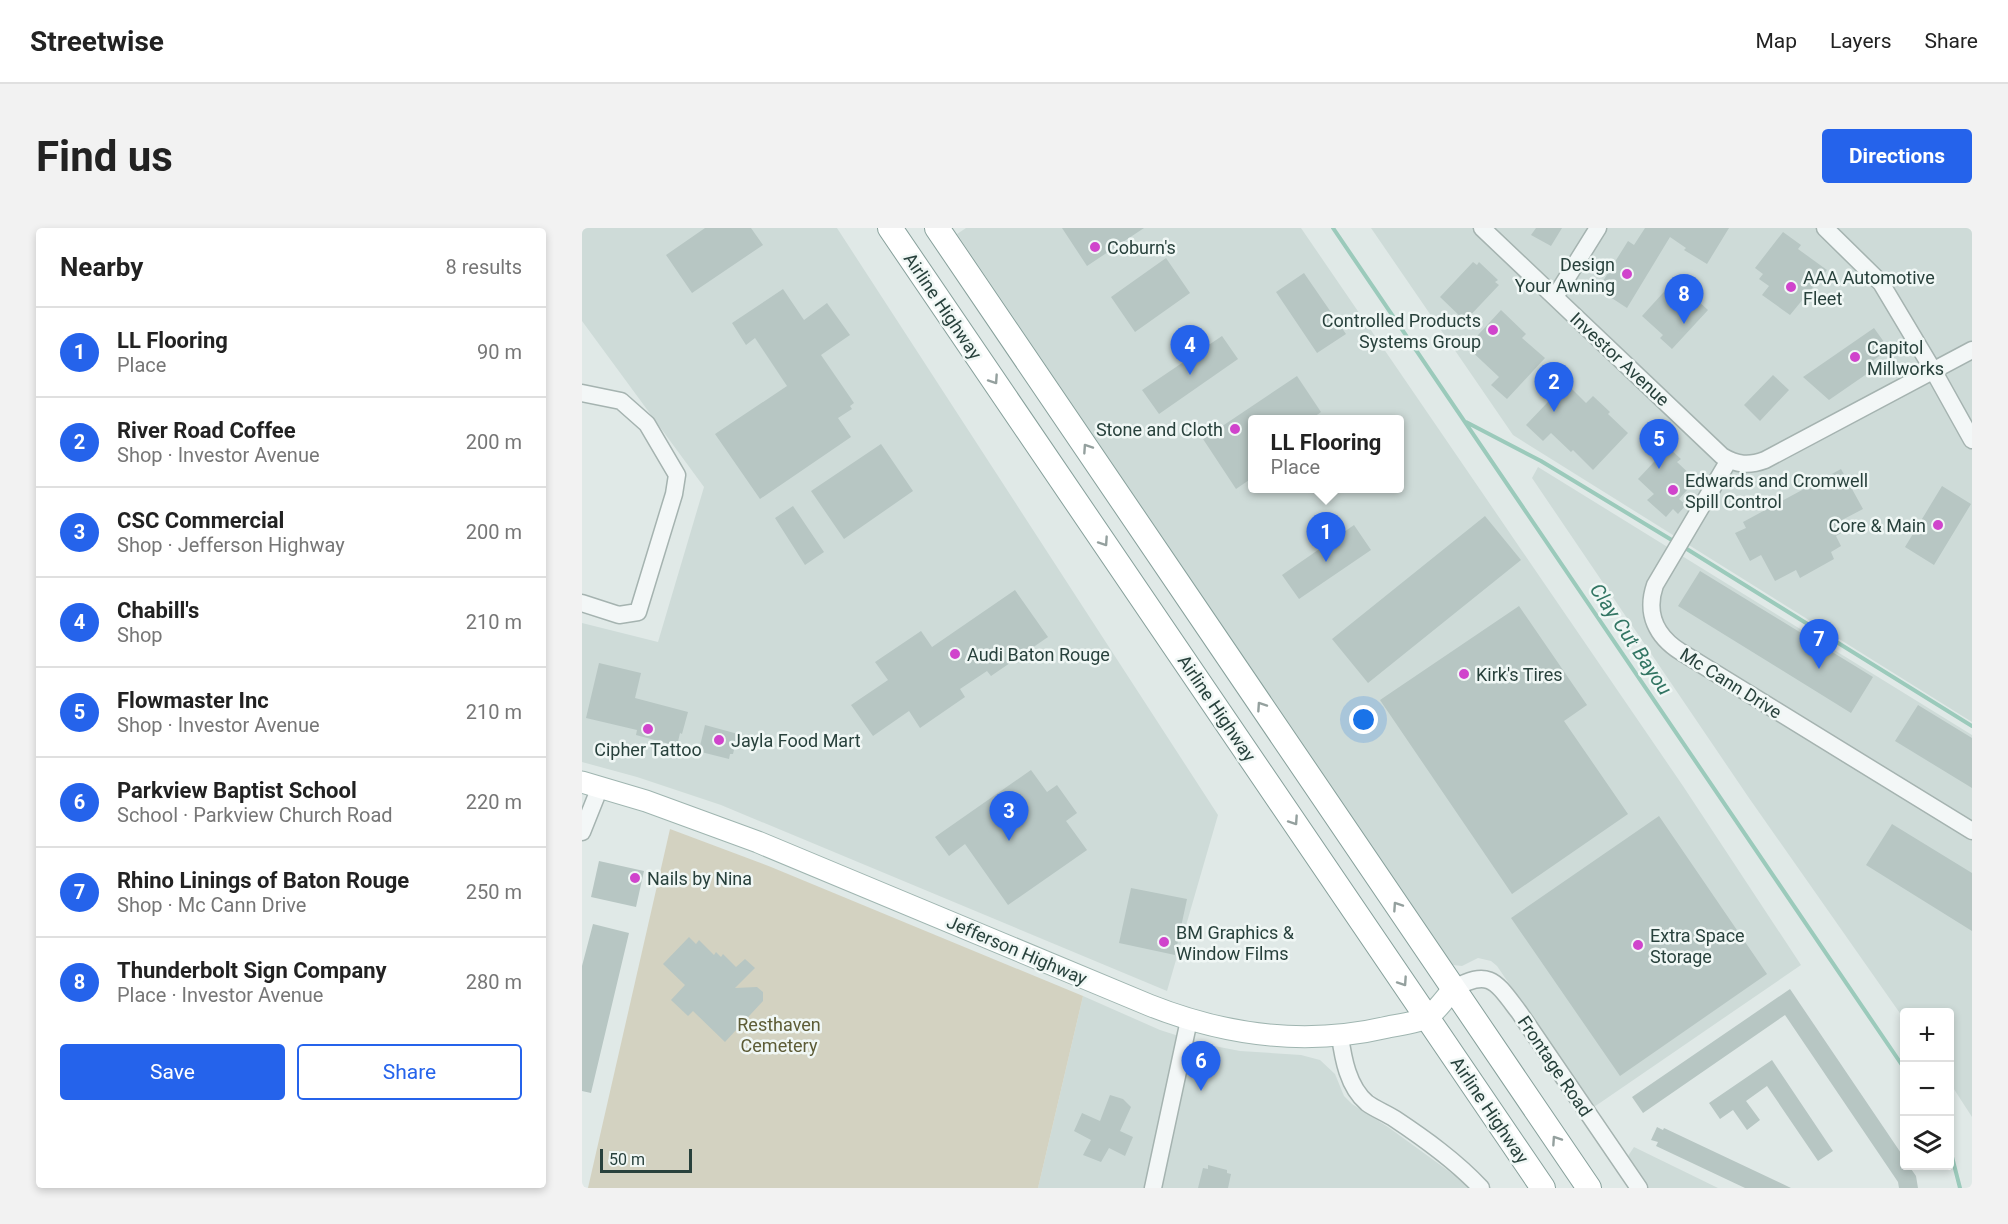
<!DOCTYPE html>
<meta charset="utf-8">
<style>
:root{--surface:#fff;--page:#f2f2f2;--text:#222;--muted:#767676;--line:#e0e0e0;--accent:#2563eb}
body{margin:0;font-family:Roboto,sans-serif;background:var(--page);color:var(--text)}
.controls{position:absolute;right:18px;bottom:18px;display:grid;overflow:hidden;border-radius:6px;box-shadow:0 3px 9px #0003}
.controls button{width:54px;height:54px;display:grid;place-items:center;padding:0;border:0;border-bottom:2px solid var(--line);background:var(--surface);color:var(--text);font:30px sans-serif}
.scale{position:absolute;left:18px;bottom:15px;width:92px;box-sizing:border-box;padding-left:6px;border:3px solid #28413c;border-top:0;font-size:16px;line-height:21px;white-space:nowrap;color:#28413c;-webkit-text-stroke:4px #f0f7f5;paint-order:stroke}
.you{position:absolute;left:782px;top:492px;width:21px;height:21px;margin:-15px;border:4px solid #fff;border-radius:50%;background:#1a73e8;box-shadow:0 0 0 9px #1a73e833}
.badge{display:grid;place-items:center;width:39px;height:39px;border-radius:50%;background:var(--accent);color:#fff;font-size:20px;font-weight:700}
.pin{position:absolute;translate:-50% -50px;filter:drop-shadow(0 2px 3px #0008)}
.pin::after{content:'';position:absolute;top:32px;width:21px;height:18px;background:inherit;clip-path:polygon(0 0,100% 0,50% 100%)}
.popup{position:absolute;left:666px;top:187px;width:156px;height:78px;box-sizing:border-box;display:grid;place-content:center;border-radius:6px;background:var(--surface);filter:drop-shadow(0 2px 4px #0005);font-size:20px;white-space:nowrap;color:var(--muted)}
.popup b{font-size:22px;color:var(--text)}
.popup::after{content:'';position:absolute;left:50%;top:100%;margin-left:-12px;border:12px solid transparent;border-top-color:var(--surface)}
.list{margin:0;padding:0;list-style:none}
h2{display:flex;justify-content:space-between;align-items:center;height:78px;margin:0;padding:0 24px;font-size:26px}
h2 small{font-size:20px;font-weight:400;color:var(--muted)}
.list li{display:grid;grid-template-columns:39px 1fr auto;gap:18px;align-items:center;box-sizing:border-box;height:90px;padding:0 24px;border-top:2px solid var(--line)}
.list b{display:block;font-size:22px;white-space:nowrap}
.list p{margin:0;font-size:20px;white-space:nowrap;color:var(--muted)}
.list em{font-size:20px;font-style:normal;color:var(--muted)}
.actions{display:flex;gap:12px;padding:18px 24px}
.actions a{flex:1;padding:14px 0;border:2px solid var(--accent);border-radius:6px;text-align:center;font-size:21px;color:var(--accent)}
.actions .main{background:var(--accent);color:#fff}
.icon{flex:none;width:33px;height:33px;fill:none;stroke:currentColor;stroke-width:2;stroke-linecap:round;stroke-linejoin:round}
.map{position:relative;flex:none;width:1390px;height:960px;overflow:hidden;border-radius:6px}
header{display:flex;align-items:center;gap:36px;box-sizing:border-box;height:84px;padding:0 30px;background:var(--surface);border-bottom:2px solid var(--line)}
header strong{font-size:28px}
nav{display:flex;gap:33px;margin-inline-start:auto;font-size:21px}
.intro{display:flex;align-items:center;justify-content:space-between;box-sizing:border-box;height:144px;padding:0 36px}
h1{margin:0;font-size:42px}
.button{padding:15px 27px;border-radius:6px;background:var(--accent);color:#fff;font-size:21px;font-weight:700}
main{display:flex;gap:36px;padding:0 36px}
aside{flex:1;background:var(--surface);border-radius:6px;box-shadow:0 3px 9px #0003}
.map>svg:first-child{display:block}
.built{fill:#cedbd8;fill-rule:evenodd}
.green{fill:#d3d2c1}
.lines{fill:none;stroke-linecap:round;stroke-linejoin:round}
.stream{stroke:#9bcabb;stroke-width:4}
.building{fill:#b7c6c3}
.minor-casing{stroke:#a5b3b0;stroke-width:19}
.major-casing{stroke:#9fb5b0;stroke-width:23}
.highway-casing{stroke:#87a09b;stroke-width:26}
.minor{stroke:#f3f7f7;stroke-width:16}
.major{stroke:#fff;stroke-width:21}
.highway{stroke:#fff;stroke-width:24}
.oneway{stroke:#94a09e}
.poi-dot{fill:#d044cc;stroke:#f0f7f5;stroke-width:2}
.labels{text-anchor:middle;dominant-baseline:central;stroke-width:5;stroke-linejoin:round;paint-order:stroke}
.poi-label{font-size:18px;fill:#28413c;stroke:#f0f7f5;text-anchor:start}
.street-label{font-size:18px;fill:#28413c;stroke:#f0f7f5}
.park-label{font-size:18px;fill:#5d5c36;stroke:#f0f7f5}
.water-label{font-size:20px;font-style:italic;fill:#327563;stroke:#f0f7f5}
</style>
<header>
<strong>Streetwise</strong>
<nav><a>Map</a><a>Layers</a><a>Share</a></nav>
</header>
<div class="intro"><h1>Find us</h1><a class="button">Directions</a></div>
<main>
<aside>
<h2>Nearby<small>8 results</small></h2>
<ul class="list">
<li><span class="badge">1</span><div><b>LL Flooring</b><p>Place</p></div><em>90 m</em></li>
<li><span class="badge">2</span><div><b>River Road Coffee</b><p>Shop · Investor Avenue</p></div><em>200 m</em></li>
<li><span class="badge">3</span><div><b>CSC Commercial</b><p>Shop · Jefferson Highway</p></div><em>200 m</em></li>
<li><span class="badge">4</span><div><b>Chabill's</b><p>Shop</p></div><em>210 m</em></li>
<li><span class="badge">5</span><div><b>Flowmaster Inc</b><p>Shop · Investor Avenue</p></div><em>210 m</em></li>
<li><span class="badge">6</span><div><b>Parkview Baptist School</b><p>School · Parkview Church Road</p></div><em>220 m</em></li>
<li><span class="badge">7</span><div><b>Rhino Linings of Baton Rouge</b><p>Shop · Mc Cann Drive</p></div><em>250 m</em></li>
<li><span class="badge">8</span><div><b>Thunderbolt Sign Company</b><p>Place · Investor Avenue</p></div><em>280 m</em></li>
</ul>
<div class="actions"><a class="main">Save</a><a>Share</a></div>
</aside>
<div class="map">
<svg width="1390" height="960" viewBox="0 0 1390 960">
<rect width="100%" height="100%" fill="#e0e9e7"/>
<!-- built -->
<path class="built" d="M0 0H255L636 587 585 763 139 577 55 549 0 534V395L76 414 122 259 0 93Z
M384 0H719L1101 558 1219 737 1012 879 915 738 909 733 896 730 880 738 871 737 861 724 375 6ZM670 192H818V260H670Z
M789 0H1390V494L931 207Z
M956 239 1390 507V889L1368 855V784H1322V791L1167 570 950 250Z
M501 768 578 802 622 816 658 823 719 827 738 832 753 846 762 868 770 876 806 899 890 960H456Z
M1052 919 1136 960H1065L1044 931Z"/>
<!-- green -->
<path class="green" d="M88 601 189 639 501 768 456 960H6Z"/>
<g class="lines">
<!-- stream -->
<path class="stream" d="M751 0 1322 840
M884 194 959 233 1093 314
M1100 318 1390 498
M1368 921 1378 960"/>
</g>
<!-- building -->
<path class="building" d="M123 0H169L181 17 110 65 84 27Z
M480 0H562L505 38Z
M954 0H980L969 18 949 7Z
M1063 0H1147L1125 36 1102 22 1104 20 1088 9 1045 80 1016 61 1046 13 1052 17Z
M1201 4 1219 17 1216 21 1245 42 1208 87 1180 67 1187 58 1177 51 1181 46 1173 40Z
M584 30 608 65 553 104 529 69Z
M891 34 895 37 897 34 916 52 913 54 917 57 883 93 858 69Z
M722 45 764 106 735 125 694 64Z
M1090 55 1111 74 1114 71 1126 82 1090 121 1078 110 1081 107 1060 88Z
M201 61 222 92 245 75 268 107 239 127 272 175 268 178 270 181 256 190 269 209 178 271 133 206 205 158 173 110 164 117 150 95Z
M919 82 944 106 940 110 963 130 925 171 909 157 917 149 885 119Z
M1292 100 1307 121 1285 137 1289 143 1247 172 1221 149Z
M640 108 656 131 577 186 560 162Z
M1191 147 1207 162 1178 193 1162 177Z
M715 148 739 184 728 192H670V250L654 261 621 211Z
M984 155 1004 175 1011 168 1028 184 1026 186 1046 205 1011 242 991 222 989 224 969 205 961 213 944 197Z
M299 216 331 263 262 311 229 263Z
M1086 219 1099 231 1095 234 1114 252 1097 271 1104 277 1096 286 1091 281 1084 289 1065 272 1072 266 1056 251Z
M1259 241 1281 281 1260 292 1265 302 1254 308 1259 318 1249 324 1252 331 1218 350 1214 342 1193 353 1179 327 1168 333 1153 305 1164 300 1161 294Z
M1360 258 1389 276 1352 337 1323 319Z
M211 278 242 324 223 337 193 290Z
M903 288 939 332 786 455 750 411Z
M772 297 789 322 717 371 700 347Z
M1118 343 1291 449 1269 485 1096 378Z
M433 362 466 409 409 448 405 443 378 461 383 469 338 500 327 483 291 508 269 477 306 452 293 434 339 403 350 419Z
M937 378 1005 477 982 493 1046 586 930 666 798 472Z
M17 435 59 445 53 470 106 484 100 506 98 505 95 518 54 507 55 502 4 490Z
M1336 477 1390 510V560L1313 513Z
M123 497 156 506 151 526H148L147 531 119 524 120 519 118 518Z
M449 542 465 564 475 557 495 585 484 593 505 622 426 677 383 616 367 628 353 609Z
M1077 588 1185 746 1038 848 929 690Z
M1310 596 1390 645V703L1284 637Z
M17 633 62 643 54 679 9 669Z
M549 660 605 671 593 727 537 715Z
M11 696 47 705 9 865 0 863V738Z
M107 709 114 716 117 712 132 727 134 724 139 729 141 726 154 739 163 731 173 740 153 760 175 759 181 764V773L143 814 111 783 106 788 89 772 103 757 81 736Z
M1208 761 1323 931V938H1327L1334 948 1336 960H1317L1316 954 1203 787 1061 885 1050 869Z
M1190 832 1251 923 1236 933 1185 858 1164 873 1178 892 1165 902 1151 882 1138 891 1127 875Z
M528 867 541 871 549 879 538 903 551 909 543 928 527 920 519 934 501 927 509 912 492 903 500 885 518 893Z
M1075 899 1081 902 1082 900 1209 960H1163L1074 918 1076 914 1069 912Z
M626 937 645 942V945L649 946 646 960H616L621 940 626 941Z"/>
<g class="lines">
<defs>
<path id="minor" d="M900 0 1140 228C1155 237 1167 238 1183 232L1390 122
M1243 0 1299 55 1351 142 1390 212
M973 69 1016 0
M0 165 39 173 65 196 95 247 92 266 56 384 37 387 0 375
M1147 232 1073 357C1063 386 1075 409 1099 424L1390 603
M0 604 18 559
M871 761C908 740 914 754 937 784L1057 960
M758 808C761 830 766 859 785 875 793 881 804 885 813 891 843 911 874 933 899 960
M571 960 607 792"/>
<path id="major" d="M0 554 64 573 176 614 567 777C645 808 725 818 806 799 816 797 838 794 846 789 855 782 864 770 871 761"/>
<path id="highway" d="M308 0 961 960
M355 0 1007 960"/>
</defs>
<!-- minor casing -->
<use href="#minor" class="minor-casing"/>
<!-- major casing -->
<use href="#major" class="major-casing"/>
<!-- highway casing -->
<use href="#highway" class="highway-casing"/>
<!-- minor -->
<use href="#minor" class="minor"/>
<!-- major -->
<use href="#major" class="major"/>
<!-- highway -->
<use href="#highway" class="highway"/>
</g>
<!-- one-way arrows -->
<defs><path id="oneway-chevron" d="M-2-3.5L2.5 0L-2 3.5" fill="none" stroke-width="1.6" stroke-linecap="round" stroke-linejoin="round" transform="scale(1.5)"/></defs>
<g class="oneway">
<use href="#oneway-chevron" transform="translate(412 152) rotate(56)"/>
<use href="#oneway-chevron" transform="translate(505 220) rotate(-124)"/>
<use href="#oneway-chevron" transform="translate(522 314) rotate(56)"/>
<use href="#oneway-chevron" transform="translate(679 478) rotate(-124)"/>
<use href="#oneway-chevron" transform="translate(712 593) rotate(56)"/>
<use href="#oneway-chevron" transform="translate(815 678) rotate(-124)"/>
<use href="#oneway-chevron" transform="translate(821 754) rotate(56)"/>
<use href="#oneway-chevron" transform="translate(974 912) rotate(-124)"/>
</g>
<!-- markers -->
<g class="poi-dot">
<circle cx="513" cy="19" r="6"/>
<circle cx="1045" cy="46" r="6"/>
<circle cx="1209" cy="59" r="6"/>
<circle cx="911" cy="102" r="6"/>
<circle cx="1273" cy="129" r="6"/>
<circle cx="653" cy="201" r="6"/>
<circle cx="1091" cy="262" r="6"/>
<circle cx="1356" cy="297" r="6"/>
<circle cx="373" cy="426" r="6"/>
<circle cx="882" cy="446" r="6"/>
<circle cx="66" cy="501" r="6"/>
<circle cx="137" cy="512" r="6"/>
<circle cx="53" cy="650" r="6"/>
<circle cx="582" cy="714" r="6"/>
<circle cx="1056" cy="717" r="6"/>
</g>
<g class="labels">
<!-- poi labels -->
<g class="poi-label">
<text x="525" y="19">Coburn's</text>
<text x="1033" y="36" text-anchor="end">Design<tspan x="1033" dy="21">Your Awning</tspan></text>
<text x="1221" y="49">AAA Automotive<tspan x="1221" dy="21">Fleet</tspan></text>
<text x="899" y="92" text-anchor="end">Controlled Products<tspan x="899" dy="21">Systems Group</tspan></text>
<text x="1285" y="119">Capitol<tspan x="1285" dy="21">Millworks</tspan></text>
<text x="641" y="201" text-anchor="end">Stone and Cloth</text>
<text x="1103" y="252">Edwards and Cromwell<tspan x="1103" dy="21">Spill Control</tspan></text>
<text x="1344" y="297" text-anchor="end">Core &amp; Main</text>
<text x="385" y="426">Audi Baton Rouge</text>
<text x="894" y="446">Kirk's Tires</text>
<text x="149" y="512">Jayla Food Mart</text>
<text x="66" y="521" text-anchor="middle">Cipher Tattoo</text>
<text x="65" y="650">Nails by Nina</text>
<text x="594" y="704">BM Graphics &amp;<tspan x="594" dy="21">Window Films</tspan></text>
<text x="1068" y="707">Extra Space<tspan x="1068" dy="21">Storage</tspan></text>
</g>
<!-- street labels -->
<g class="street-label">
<text transform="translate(361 78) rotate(56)">Airline Highway</text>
<text transform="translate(1038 131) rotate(43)">Investor Avenue</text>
<text transform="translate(1149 455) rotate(32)">Mc Cann Drive</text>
<text transform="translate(635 480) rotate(56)">Airline Highway</text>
<text transform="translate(435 722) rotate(23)">Jefferson Highway</text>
<text transform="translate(973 838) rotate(56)">Frontage Road</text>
<text transform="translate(908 882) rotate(56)">Airline Highway</text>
</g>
<!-- park labels -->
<g class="park-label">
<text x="197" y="796">Resthaven<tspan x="197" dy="21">Cemetery</tspan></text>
</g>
<!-- water labels -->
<g class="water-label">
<text transform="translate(1049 411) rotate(56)">Clay Cut Bayou</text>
</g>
</g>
</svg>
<div class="controls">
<button>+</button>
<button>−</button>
<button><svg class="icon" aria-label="layers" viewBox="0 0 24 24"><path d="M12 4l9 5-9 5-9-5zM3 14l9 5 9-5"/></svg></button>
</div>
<div class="scale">50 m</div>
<div class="you"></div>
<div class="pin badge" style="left:744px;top:334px">1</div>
<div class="popup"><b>LL Flooring</b>Place</div>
<div class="pin badge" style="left:972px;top:184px">2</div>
<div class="pin badge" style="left:427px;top:613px">3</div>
<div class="pin badge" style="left:608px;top:147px">4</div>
<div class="pin badge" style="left:1077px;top:241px">5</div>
<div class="pin badge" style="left:619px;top:863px">6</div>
<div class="pin badge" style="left:1237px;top:441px">7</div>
<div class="pin badge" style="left:1102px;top:96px">8</div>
</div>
</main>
